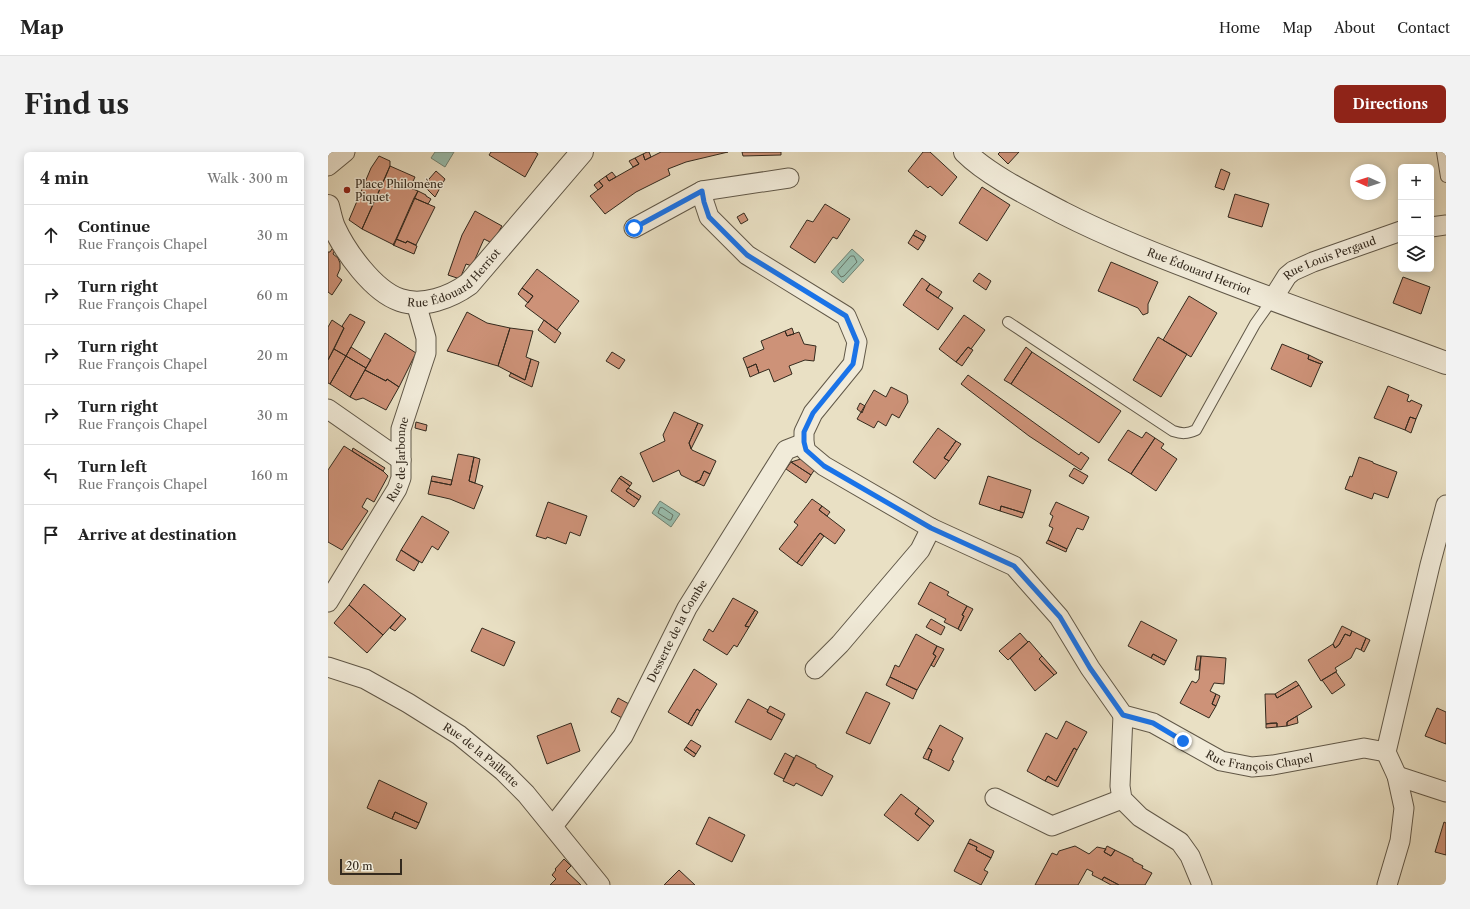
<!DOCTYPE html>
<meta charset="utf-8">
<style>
:root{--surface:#fff;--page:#f2f2f2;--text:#222;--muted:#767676;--line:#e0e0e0;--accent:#8f2418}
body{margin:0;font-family:"Libre Caslon Text",serif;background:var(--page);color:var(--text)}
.controls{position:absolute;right:12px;top:12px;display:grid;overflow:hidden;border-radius:6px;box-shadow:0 2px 10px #0003}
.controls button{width:36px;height:36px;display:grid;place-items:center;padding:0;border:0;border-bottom:1px solid var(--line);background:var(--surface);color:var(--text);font:20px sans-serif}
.compass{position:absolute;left:1022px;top:12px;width:36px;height:36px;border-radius:50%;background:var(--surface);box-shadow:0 2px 10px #0003;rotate:273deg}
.scale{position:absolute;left:12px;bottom:10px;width:62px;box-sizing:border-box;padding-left:4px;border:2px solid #342a1e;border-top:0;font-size:11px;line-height:14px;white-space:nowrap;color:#342a1e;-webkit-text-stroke:3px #f1ebd9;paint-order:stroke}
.stop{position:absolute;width:12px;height:12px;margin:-9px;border:3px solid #1a73e8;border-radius:50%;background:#fff}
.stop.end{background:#1a73e8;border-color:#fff;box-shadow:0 1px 4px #0008}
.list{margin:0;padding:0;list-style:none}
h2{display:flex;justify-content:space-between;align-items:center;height:52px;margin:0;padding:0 16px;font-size:17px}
h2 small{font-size:13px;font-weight:400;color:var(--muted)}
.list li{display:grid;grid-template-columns:26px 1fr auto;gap:12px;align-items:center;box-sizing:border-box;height:60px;padding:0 16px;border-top:1px solid var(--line)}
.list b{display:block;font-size:15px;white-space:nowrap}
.list p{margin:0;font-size:13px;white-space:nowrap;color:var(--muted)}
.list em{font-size:13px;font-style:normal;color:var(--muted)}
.icon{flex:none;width:22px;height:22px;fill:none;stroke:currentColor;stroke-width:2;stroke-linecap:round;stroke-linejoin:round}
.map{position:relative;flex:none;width:1118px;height:733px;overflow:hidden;border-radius:6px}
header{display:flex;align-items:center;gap:24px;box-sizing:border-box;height:56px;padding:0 20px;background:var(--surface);border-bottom:1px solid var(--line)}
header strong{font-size:19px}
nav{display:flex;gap:22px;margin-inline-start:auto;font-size:14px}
.intro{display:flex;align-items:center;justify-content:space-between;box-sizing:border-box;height:96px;padding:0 24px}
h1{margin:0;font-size:28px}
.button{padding:10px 18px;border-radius:6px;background:var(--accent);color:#fff;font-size:14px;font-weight:700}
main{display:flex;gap:24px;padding:0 24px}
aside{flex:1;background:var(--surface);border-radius:6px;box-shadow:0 2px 10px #0003}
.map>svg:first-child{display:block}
.water{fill:#99beae;stroke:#718374}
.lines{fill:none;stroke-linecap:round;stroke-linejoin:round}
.shore{stroke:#667466;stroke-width:1}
.building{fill:#cd9278;stroke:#342a1e}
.service-casing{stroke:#615848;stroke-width:12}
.minor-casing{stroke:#615848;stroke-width:21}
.tertiary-casing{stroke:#615848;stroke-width:24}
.service{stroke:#f1ebd9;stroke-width:10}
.minor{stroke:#f1ebd9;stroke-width:19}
.tertiary{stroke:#f1ebd9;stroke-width:22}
.route{stroke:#1a73e8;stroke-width:5}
.poi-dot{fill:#8f2418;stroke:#f1ebd9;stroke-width:1.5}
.labels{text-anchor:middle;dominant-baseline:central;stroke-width:3;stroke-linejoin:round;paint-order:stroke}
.poi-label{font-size:11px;fill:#342a1e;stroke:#f1ebd9;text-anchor:start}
.street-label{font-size:11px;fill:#342a1e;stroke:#f1ebd9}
</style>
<header>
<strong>Map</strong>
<nav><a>Home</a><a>Map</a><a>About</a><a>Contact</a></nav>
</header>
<div class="intro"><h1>Find us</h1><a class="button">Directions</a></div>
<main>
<aside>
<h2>4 min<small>Walk · 300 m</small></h2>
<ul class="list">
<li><svg class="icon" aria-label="ahead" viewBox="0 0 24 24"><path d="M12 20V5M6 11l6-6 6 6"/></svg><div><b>Continue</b><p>Rue François Chapel</p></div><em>30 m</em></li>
<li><svg class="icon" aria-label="right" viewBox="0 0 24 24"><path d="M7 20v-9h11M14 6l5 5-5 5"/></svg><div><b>Turn right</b><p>Rue François Chapel</p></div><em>60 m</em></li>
<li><svg class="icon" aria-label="right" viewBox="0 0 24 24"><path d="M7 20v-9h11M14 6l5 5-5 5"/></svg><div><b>Turn right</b><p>Rue François Chapel</p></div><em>20 m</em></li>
<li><svg class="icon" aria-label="right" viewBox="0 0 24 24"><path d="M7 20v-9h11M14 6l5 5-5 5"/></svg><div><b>Turn right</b><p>Rue François Chapel</p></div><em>30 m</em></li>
<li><svg class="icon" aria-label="left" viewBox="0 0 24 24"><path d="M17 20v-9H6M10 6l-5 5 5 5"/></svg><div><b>Turn left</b><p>Rue François Chapel</p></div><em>160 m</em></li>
<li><svg class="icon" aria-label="arrive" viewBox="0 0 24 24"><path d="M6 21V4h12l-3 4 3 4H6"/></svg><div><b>Arrive at destination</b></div></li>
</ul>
</aside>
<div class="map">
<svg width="1118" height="733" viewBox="0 0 1118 733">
<rect width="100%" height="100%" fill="#e9e0c4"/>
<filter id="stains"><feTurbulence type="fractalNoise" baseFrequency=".005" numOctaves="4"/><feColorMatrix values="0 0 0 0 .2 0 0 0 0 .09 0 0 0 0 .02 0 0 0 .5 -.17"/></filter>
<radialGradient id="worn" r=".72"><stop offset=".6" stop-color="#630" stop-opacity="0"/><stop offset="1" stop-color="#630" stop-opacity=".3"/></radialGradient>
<!-- water -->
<path class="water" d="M107 0H126L117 15 103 6Z
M524 97 536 108 515 131 503 120Z
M332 349 352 362 343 375 324 361Z"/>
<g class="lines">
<!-- shore -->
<path class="shore" d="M523 104H526L529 110 516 124 513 125 510 121V119Z
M335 356 345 363 343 368H341L330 361 332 356Z"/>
</g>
<!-- building -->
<path class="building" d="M163 0H207L210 2 197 25 161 3Z
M319 0H321L323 5 317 8 315 2Z
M333 0H400L358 10 340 17 342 23 308 40 277 62 262 44 275 34 271 29 278 24 281 29 311 12 307 6 315 2 317 8Z
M414 0H453V3L415 4Z
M595 0H602L629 25 614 44 602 34 600 36 580 19Z
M672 0H691L680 12 670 2Z
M51 4 62 9V14L34 77 21 68 43 16Z
M307 6 311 12 305 15 301 9Z
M62 14 87 25 82 36 57 26Z
M893 17 902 21 896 38 887 35Z
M108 19 117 27 112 36 106 30 99 37 95 34Z
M284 20 288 25 281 29 278 24Z
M57 26 90 39 66 93 34 77Z
M271 29 275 34 270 38 266 33Z
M106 30 112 36 107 45 99 37Z
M654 35 682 53 659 89 631 71Z
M90 39 98 43V44L103 47 100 52 86 46Z
M907 42 941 52 934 75 900 65Z
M86 46 107 55 88 93 79 89 78 91 68 87Z
M497 52 522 67 509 87 505 85 487 111 462 95 479 68 485 70Z
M147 59 174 74 164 91 156 87 144 114 138 112 132 127 120 123 134 83Z
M416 61 420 68 413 72 409 65Z
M588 78 598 84 596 89 585 83Z
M585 83 596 89 590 98 580 91Z
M68 87 78 91 79 89 89 94 86 102 65 93Z
M4 97 7 98 5 102 10 106 12 111V117L9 124 14 128 4 143 0 140V100H2Z
M783 110 830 130 820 152V161L815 163 810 156 770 139Z
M209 117 251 149 229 178 197 154 205 144 194 136Z
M651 121 663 129 658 138 645 129Z
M1075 125 1102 135 1093 162 1065 151Z
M594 126 602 132 598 138 625 156 610 178 575 153Z
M602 132 614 140 610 146 598 138Z
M194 136 205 144 200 151 190 142Z
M861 144 889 161 863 205 835 188Z
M139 160 159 171 182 176 170 214 119 199Z
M22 162 37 170 18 204 6 197 16 176 14 174Z
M636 163 657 178 643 197 640 195 628 210 611 197Z
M4 168 16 176 0 208V175Z
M216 168 233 181 227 191 210 178Z
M182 176 205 179 198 205 203 207 197 228 170 214Z
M464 176 466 182 459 184 457 179Z
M457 179 459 184 471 180 476 192 488 194 486 209 477 208 461 214 464 222 446 230 441 217 431 221 428 212 419 216 415 206 436 197 433 189Z
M57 181 88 201 71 235 59 227 58 229 37 218Z
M830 185 859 202 833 245 805 228Z
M954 192 981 203 980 207 993 212 983 235 943 217Z
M23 195 43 208 38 216 18 204Z
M640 195 645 198 634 214 628 210Z
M698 195 704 200 683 232 676 228Z
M6 197 18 204 2 232 0 231V208Z
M284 200 297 208 291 217 278 209Z
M704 200 793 259 771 291 683 232Z
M981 203 995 210 993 212 980 207Z
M18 204 38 216 22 245 2 232Z
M203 207 211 210 204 235 181 224 183 221 197 228Z
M428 212 431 221 422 225 419 216Z
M37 218 58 229 59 227 71 235 58 258 35 246 28 248 22 245Z
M640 223 751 303 753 300 761 306 753 318 701 284 633 232Z
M1060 234 1081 243 1079 249 1082 250 1083 248 1094 253 1088 267 1082 265 1077 278 1046 266Z
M563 235 579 243 580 250 571 266 564 262 558 274 550 269 546 276 529 267 546 238 558 245Z
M532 251 537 254 534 261 529 257Z
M346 260 370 271 361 291 364 298 388 309 382 322 376 319 372 328 367 330 353 323 351 318 325 330 312 301 337 289 335 283Z
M1082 265 1088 267 1083 281 1077 278Z
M88 270 99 273 98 279 87 276Z
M370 271 375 273 363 297 361 291Z
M610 276 628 289 616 306 621 309 607 327 585 310Z
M800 278 814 286 818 280 827 286 803 322 780 308Z
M827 286 836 292 833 296 849 307 828 339 803 322Z
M628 289 633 292 621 309 616 306Z
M16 294 55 319 60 324 46 350 39 346 34 355 40 359 14 398 0 390V318Z
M25 296 57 316 55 319 24 299Z
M130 302 146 305 141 329 155 334 146 357 122 347 100 342 103 329 123 333Z
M146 305 152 307 147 331 141 329Z
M1031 305 1045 310V311L1069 320 1060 346 1046 341 1044 347 1017 337 1022 324 1024 325Z
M476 306 487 317 483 323 463 310Z
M463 310 483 323 478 331 458 317Z
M746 316 760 324 755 332 741 324Z
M376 319 382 322 376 334 367 330 372 328Z
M104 324 124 328 123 333 103 329Z
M293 324 304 331 302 334 291 326Z
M660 324 703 338 696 361 673 354 672 359 651 352Z
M291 326 302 334 298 339 311 348 306 355 283 339Z
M300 336 313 344 311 348 298 339Z
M484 347 494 354 491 358 517 378 507 392 492 381 469 411 451 397 470 373 466 370Z
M220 350 259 364 252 384 242 380 238 392 219 385 218 387 208 384Z
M728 350 761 365 755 378 749 376 739 397 720 388 725 376 721 374 725 364 722 362Z
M494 354 502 360 499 364 491 358Z
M673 354 696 361 694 366 672 359Z
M94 364 121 380 110 398 104 394 94 411 73 398Z
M492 381 496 384 474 414 469 411Z
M720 388 739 397 738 400 718 391Z
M73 398 91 410 86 419 68 408Z
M602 430 621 440 619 443 639 454 634 463 636 464 630 477 616 470 618 467 590 452Z
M36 432 73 463 55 483 21 453Z
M405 446 427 458 417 474 421 475 409 495 406 493 399 503 375 488 381 477 385 480Z
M21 453 55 483 39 501 6 471Z
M639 454 645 457 633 479 630 477 636 464 634 463Z
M427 458 430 460 421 475 417 474Z
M73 463 78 467 67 479 62 476Z
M603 467 617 475 613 483 598 475Z
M813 469 849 488 838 509 825 502 823 506 800 494Z
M1014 474 1024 479 1022 484 1017 482 1011 493 1007 496 1005 492Z
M154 476 187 490 176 514 143 499Z
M1024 479 1038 486 1033 498 1028 496 1023 506 1007 516 1009 519 993 529 980 508 1005 492 1007 496 1011 493 1017 482 1022 484Z
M692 481 700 490 680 508 671 499Z
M588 482 609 494 605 502 608 504 589 538 562 525 567 513 571 515Z
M1038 486 1042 488 1036 500 1033 498Z
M701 489 714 504 711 507 726 523 707 539 682 506Z
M609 494 616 497 606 515 603 513 608 504 605 502Z
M825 502 838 509 836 513 823 506Z
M714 504 729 521 726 523 711 507Z
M869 504H873L871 518H867Z
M873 504 898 506 896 532 886 531 882 539 888 542 884 552 888 554 881 566 852 551 864 529 868 531 871 527Z
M366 517 389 532 372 559 369 557 360 572 340 560Z
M1008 520 1017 533 1004 542 994 528Z
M562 525 589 538 585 547 558 533Z
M968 529 971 533 949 546 947 542Z
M971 533 984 555 959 570V574L949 575V571L938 572 937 542H947L949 546Z
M538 540 562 551 542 592 518 581Z
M888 542 892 544 888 554 884 552Z
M290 546 301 552 294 566 283 560Z
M420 547 440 558 439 560 454 568 443 588 407 570Z
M442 554 457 562 454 568 439 560Z
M1109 556 1118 560V592L1097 584Z
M369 557 372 559 364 574 360 572Z
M969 564 970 571 959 574V570Z
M738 569 759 580 749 598 746 596 728 629 720 624 717 629 699 619 718 581 729 587Z
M243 571 252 599 219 612 209 584Z
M943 571H949V575L938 576V572Z
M612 573 635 586 624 608 626 609 621 619 600 608 604 598 600 596Z
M363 588 373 594 368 602 358 595Z
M358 595 368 602 366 605 356 598Z
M600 596 604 598 600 608 595 606Z
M746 596 749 598 730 635 717 629 720 624 728 629Z
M457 601 466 606 456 627 446 622Z
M468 603 488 613V615L505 624 494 644 468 631 466 634 455 629Z
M51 628 99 651 91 671 67 660 64 667 39 656Z
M573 642 591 656 587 662 602 674 590 689 556 663Z
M591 656 606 669 602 674 587 662Z
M67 660 91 671 88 677 64 667Z
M381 665 417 683 404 710 368 692Z
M1116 670 1118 671V703L1107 700Z
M642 687 666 699 663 706 648 698 649 695 640 691Z
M640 691 649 695 648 698 663 706 656 718 660 720 653 733 626 719Z
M747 694 761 702 769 695 778 697 776 700 783 704 787 698 805 707V709L815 714 814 716 824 721 817 733H791L776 725 774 728 764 723 765 720 759 717 750 733H707L724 701 729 703 731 699Z
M779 694 787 698 783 704 776 700Z
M236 707 243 714 238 719 253 733H222L228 727 224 723 228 718 227 717Z
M351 718 367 733H336Z
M776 725 791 733H783L774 728Z"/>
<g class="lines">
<defs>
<path id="service" d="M1114 0 1118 25
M680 170 845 279C854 282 859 282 868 278L927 172 944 148"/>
<g id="minor">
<path d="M0 14 17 0"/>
<path id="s1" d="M374 39 376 50 381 65 419 103 518 164 529 190 525 212 485 261 476 280V291L478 299 496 314 603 376 686 414 731 465 762 516 795 563 825 571 893 609 924 615 945 613 1036 596 1058 600"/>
<path d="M1103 75 1118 73"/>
<path d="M306 76 374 39 461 26"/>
<path id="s2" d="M944 148 959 124 965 119 985 110 1073 79"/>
<path d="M0 257 73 308"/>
<path id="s3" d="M0 450 69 337 73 326V277L98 201V186L88 151"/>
<path id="s4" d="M0 515 37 527 80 551 131 583 175 619 198 642 272 733"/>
<path d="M487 517 512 492 592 398 603 376"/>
<path d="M795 563 792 634 794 647 812 665 852 690 862 704 874 733"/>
<path d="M1069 624 1118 640"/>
<path d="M667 646 724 674 794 647"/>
<path id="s5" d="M225 674 295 584 359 456 458 298 476 291"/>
<path d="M1059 733 1072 689 1076 656 1069 624 1058 600 1102 413 1118 353"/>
</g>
<g id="tertiary">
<path id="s6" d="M637 0C661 24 705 45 735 61 778 83 823 101 868 118 951 151 1035 180 1118 211"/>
<path id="s7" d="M0 54C2 61 3 68 6 75 17 99 45 139 72 148 95 156 123 145 141 132L254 0"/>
</g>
</defs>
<!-- service casing -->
<use href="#service" class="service-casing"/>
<!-- minor casing -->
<use href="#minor" class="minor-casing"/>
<!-- tertiary casing -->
<use href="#tertiary" class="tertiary-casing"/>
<!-- service -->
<use href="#service" class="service"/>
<!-- minor -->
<use href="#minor" class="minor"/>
<!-- tertiary -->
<use href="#tertiary" class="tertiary"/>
</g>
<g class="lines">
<!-- route -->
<path class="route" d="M306 76 374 39 376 50 381 65 419 103 518 164 529 190 525 212 485 261 476 280V290L478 298 496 314 603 376 686 414 732 465 762 516 795 563 825 571 855 589"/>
</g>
<!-- markers -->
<circle class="poi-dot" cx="19" cy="38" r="4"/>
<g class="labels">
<!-- poi labels -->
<g class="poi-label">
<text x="27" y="32">Place Philomène<tspan x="27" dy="13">Piquet</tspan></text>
</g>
<!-- street labels -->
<g class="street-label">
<text stroke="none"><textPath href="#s2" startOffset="75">Rue Louis Pergaud</textPath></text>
<text stroke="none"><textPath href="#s6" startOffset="264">Rue Édouard Herriot</textPath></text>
<text stroke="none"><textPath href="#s7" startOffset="185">Rue Édouard Herriot</textPath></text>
<text stroke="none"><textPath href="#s3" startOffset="162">Rue de Jarbonne</textPath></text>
<text stroke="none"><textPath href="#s5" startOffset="232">Desserte de la Combe</textPath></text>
<text stroke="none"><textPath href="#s1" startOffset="922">Rue François Chapel</textPath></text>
<text stroke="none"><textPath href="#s4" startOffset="178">Rue de la Paillette</textPath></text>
</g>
</g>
<rect width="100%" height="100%" filter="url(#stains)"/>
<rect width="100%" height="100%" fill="url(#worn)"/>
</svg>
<div class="controls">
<button>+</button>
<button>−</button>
<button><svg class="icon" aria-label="layers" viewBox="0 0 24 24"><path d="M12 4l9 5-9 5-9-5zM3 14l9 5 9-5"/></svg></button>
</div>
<svg class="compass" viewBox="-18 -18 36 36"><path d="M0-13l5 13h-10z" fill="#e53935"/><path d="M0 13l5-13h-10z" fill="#767676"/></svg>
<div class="scale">20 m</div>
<div class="stop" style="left:306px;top:76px"></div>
<div class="stop end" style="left:855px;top:589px"></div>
</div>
</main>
